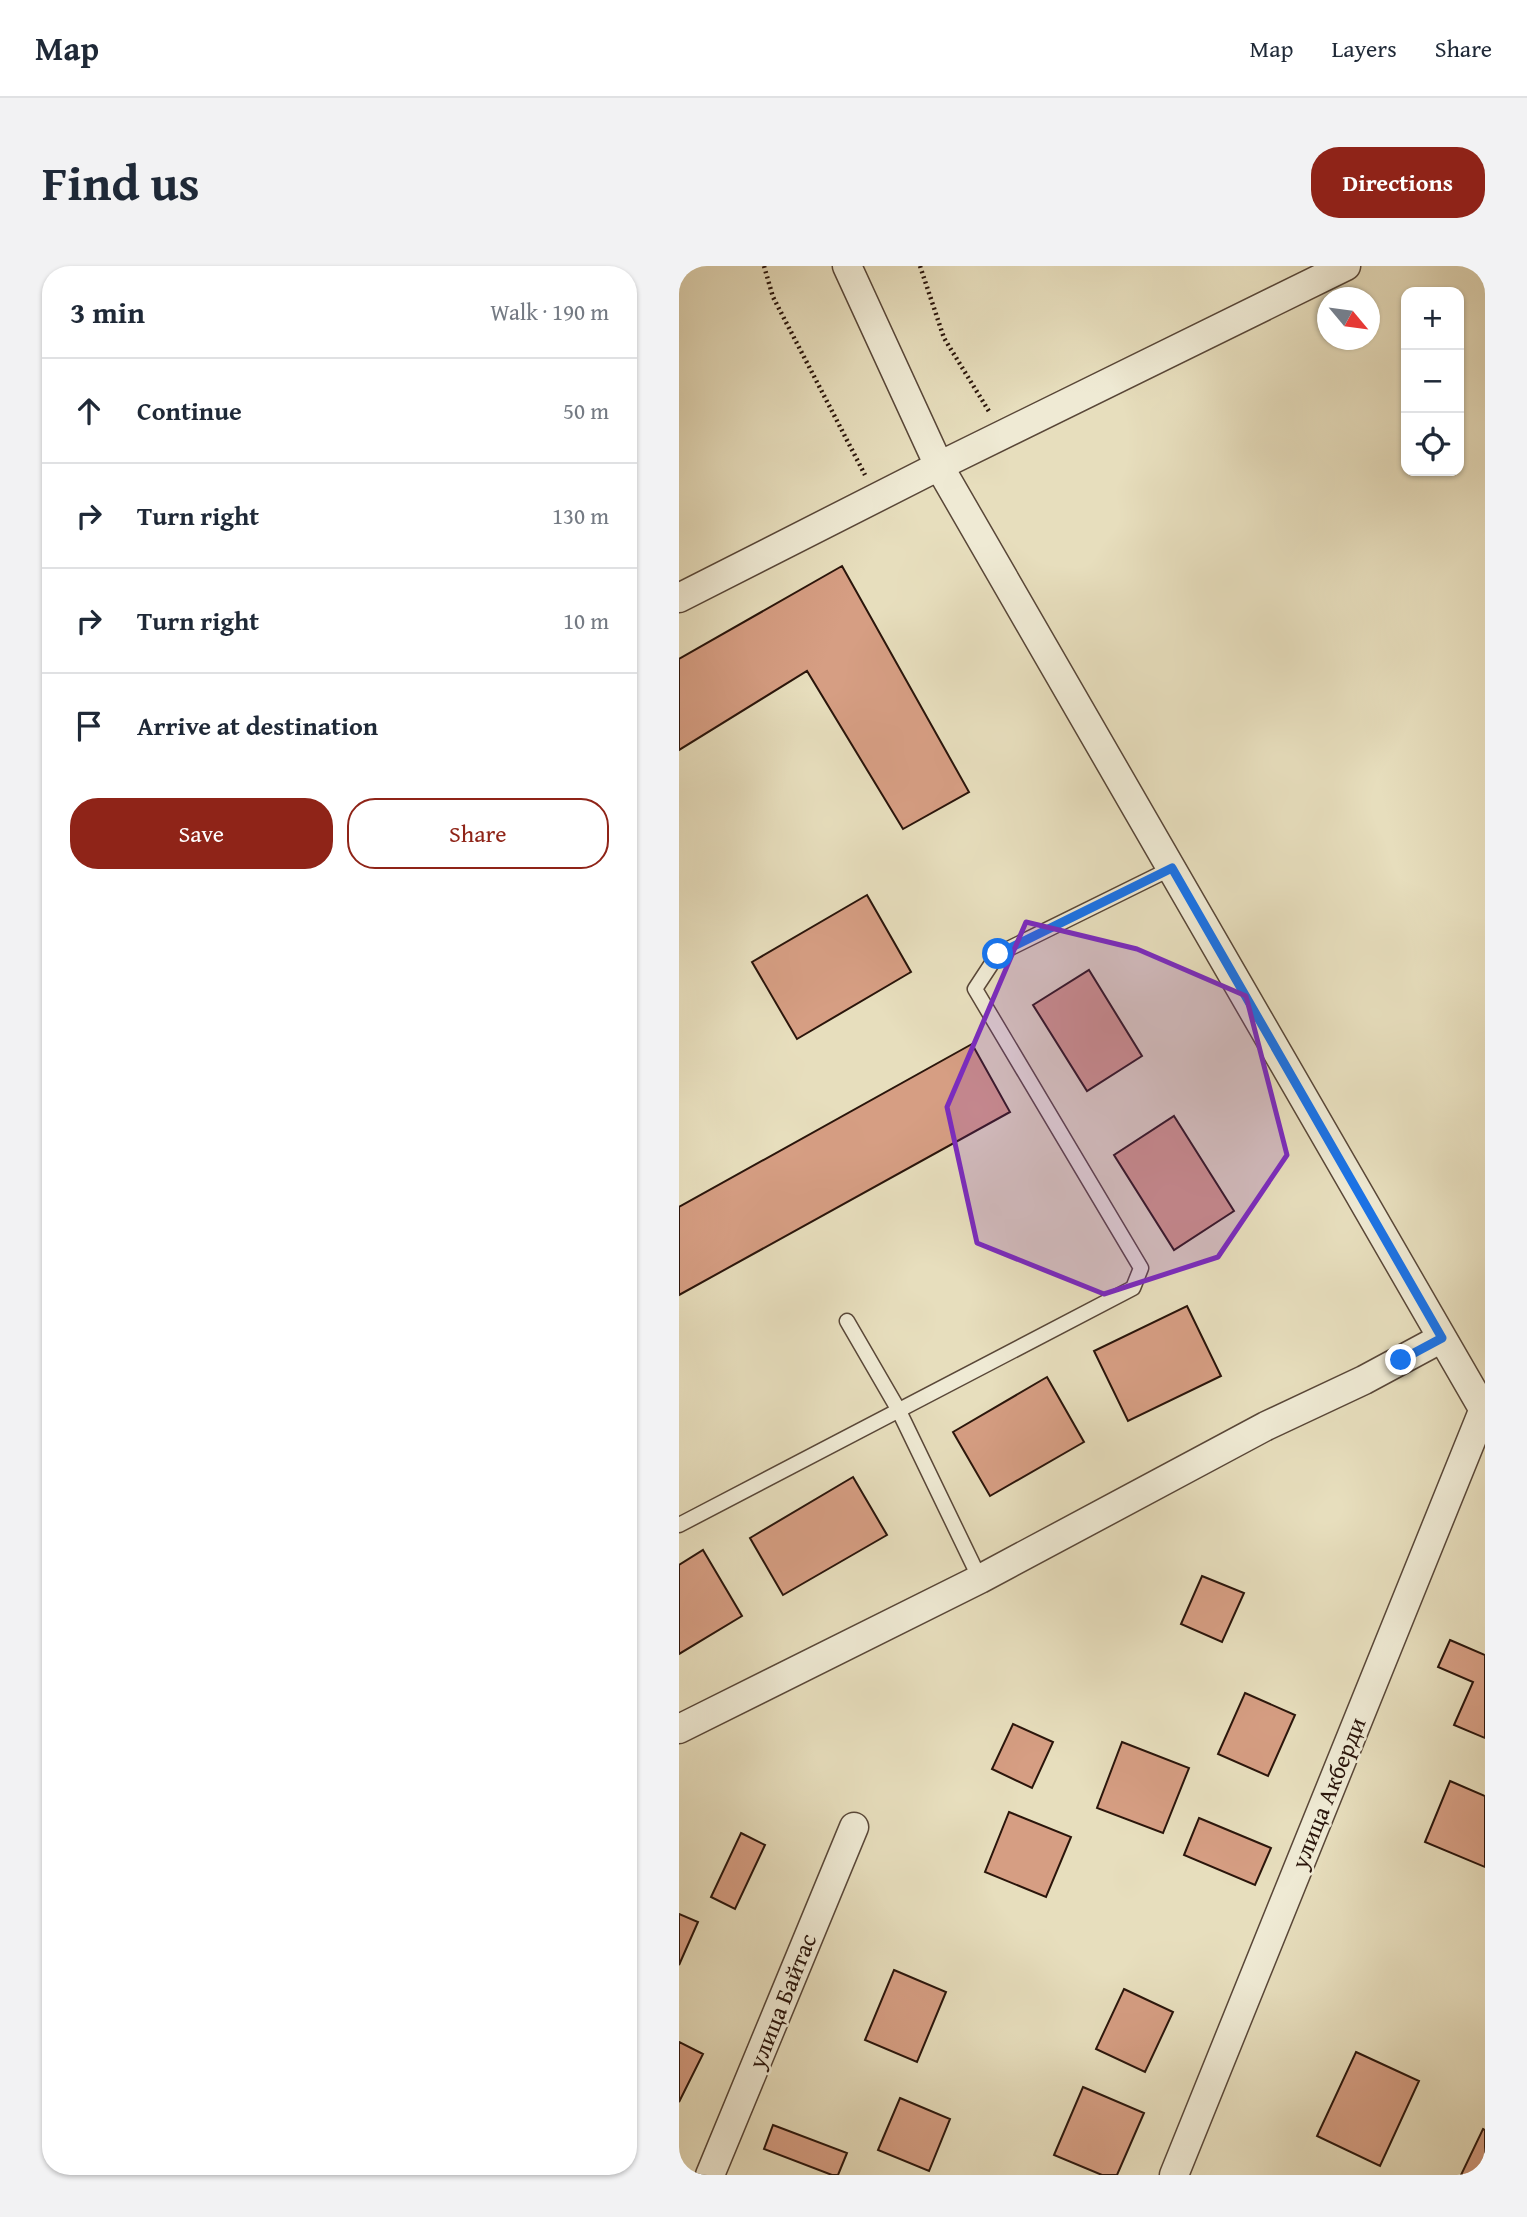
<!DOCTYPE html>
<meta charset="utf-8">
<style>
:root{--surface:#fff;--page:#f2f2f3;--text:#1f2937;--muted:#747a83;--line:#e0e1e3;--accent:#8f2418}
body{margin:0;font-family:"Gentium Book Plus",serif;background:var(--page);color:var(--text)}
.controls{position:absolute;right:21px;top:21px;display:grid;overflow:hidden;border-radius:14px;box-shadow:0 2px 5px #0004}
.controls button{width:63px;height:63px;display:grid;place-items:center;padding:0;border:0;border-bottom:2px solid var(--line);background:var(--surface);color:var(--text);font:35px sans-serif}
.compass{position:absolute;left:638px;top:21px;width:63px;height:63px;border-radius:50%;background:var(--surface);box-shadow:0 2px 5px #0004;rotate:119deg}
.stop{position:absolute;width:21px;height:21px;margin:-16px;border:5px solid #1a73e8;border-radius:50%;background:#fff}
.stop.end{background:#1a73e8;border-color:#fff;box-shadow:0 2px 7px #0008}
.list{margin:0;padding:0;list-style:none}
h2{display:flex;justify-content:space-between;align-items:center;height:91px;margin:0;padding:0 28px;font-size:30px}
h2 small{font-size:23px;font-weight:400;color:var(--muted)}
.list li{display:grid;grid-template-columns:46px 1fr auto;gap:21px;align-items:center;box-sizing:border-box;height:105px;padding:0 28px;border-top:2px solid var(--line)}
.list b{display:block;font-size:26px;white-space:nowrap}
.list em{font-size:23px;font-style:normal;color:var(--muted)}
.actions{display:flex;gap:14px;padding:21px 28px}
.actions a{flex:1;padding:16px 0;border:2px solid var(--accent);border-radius:28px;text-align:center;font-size:24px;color:var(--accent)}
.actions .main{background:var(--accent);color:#fff}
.icon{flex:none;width:38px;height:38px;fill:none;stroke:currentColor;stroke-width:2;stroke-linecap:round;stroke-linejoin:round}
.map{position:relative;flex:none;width:806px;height:1909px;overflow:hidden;border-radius:28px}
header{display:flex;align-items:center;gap:42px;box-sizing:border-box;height:98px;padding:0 35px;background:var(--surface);border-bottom:2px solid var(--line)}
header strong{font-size:33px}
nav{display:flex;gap:38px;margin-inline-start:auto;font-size:24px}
.intro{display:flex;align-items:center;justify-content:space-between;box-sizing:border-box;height:168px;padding:0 42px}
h1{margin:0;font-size:49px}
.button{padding:18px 32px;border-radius:28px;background:var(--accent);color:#fff;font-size:24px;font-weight:700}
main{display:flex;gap:42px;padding:0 42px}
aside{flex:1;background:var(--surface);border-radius:28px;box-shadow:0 2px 5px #0004}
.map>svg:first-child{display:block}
.building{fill:#d69e83;stroke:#2a150b;stroke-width:2}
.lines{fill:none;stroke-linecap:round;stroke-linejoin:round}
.service-casing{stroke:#594738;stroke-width:17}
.minor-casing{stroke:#594738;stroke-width:31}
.path{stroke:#2a150b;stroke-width:4.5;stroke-dasharray:2 3.5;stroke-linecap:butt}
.service{stroke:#efead4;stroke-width:14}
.minor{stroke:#efead4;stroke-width:28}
.route{stroke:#1a73e8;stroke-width:9}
.marked{fill:#7b2cbf;fill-opacity:0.2;stroke:#7b2cbf;stroke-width:5;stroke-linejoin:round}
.labels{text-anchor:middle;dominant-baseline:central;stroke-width:5;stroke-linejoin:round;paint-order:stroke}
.street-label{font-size:24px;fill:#2a150b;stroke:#efead4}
</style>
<header>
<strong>Map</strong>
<nav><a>Map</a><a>Layers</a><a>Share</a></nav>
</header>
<div class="intro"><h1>Find us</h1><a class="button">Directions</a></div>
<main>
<aside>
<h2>3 min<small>Walk · 190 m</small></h2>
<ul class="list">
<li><svg class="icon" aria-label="ahead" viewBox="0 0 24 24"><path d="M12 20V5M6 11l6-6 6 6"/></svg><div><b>Continue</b></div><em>50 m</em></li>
<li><svg class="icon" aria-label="right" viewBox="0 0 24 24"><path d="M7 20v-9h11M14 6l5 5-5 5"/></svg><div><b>Turn right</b></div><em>130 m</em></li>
<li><svg class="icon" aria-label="right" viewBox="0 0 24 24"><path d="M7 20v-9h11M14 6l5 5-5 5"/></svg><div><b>Turn right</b></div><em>10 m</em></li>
<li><svg class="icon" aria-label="arrive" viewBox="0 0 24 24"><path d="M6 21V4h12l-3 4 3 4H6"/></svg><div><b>Arrive at destination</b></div></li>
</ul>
<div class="actions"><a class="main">Save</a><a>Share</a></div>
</aside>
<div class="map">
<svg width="806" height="1909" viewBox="0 0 806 1909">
<rect width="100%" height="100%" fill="#e7debd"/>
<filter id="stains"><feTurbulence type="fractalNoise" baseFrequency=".00286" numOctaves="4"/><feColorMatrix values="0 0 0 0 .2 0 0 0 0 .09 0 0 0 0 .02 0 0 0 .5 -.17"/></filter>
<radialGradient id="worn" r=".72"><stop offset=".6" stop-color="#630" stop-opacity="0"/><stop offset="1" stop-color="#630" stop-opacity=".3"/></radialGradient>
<!-- building -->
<path class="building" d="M163 300 290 526 224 563 128 405 0 484V393Z
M188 629 232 706 118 773 73 696Z
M410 704 463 790 408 825 354 739Z
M293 778 331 846 0 1029V941Z
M495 850 555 945 495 984 435 889Z
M508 1040 542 1110 449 1155 415 1085Z
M368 1111 405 1176 311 1230 274 1166Z
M174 1211 208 1269 104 1329 71 1272Z
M24 1284 63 1350 0 1388V1299Z
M523 1310 565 1327 543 1376 502 1358Z
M771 1374 806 1389V1472L775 1459 794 1416 759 1401Z
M566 1427 616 1449 589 1510 539 1488Z
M334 1458 374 1476 353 1522 313 1503Z
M443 1476 510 1502 484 1567 418 1542Z
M771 1515 806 1530V1601L746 1576Z
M330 1546 392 1571 367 1631 306 1606Z
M520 1552 592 1582 576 1619 505 1589Z
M62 1567 86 1579 56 1643 32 1631Z
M0 1648 19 1656 0 1699Z
M215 1704 267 1726 238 1796 186 1774Z
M445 1723 494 1746 466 1806 417 1783Z
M0 1776 24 1788 0 1836Z
M677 1786 740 1815 701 1900 638 1870Z
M404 1821 465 1847 438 1909H423L375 1889Z
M221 1832 271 1853 250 1905 199 1884Z
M94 1859 168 1887 159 1909H153L85 1883Z
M804 1863 806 1864V1909H782Z"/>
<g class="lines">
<defs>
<path id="service" d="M168 1055 219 1143 301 1313
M0 1259 454 1022 462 1002 296 723 319 688 493 602"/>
<path id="minor" d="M168 0 260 200 806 1146
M0 332 260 200 667 0
M0 1463 301 1313 587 1160 685 1114 763 1072
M31 1909 175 1561
M495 1909 804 1145"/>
</defs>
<!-- service casing -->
<use href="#service" class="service-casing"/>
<!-- minor casing -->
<use href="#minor" class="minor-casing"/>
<!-- path -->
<path class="path" d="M85 0 94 31 186 209
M241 0 265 72 311 147"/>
<!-- service -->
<use href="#service" class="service"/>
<!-- minor -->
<use href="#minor" class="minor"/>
</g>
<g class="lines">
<!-- route -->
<path class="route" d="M319 688 493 602 763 1072 722 1094"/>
</g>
<!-- marked area -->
<path class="marked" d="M347 656 458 683 567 730 608 889 539 991 425 1028 298 977 268 841Z"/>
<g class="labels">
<!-- street labels -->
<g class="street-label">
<text transform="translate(649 1527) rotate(-68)">улица Акберди</text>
<text transform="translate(103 1735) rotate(-68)">улица Байтас</text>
</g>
</g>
<rect width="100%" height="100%" filter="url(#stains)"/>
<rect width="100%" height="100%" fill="url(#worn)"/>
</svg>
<div class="controls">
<button>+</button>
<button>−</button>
<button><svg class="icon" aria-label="locate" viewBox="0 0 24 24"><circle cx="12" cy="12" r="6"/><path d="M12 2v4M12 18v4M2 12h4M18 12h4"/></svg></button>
</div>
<svg class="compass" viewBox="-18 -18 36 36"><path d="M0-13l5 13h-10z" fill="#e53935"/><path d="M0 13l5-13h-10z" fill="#747a83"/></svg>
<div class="stop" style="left:319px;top:688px"></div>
<div class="stop end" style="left:722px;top:1094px"></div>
</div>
</main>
